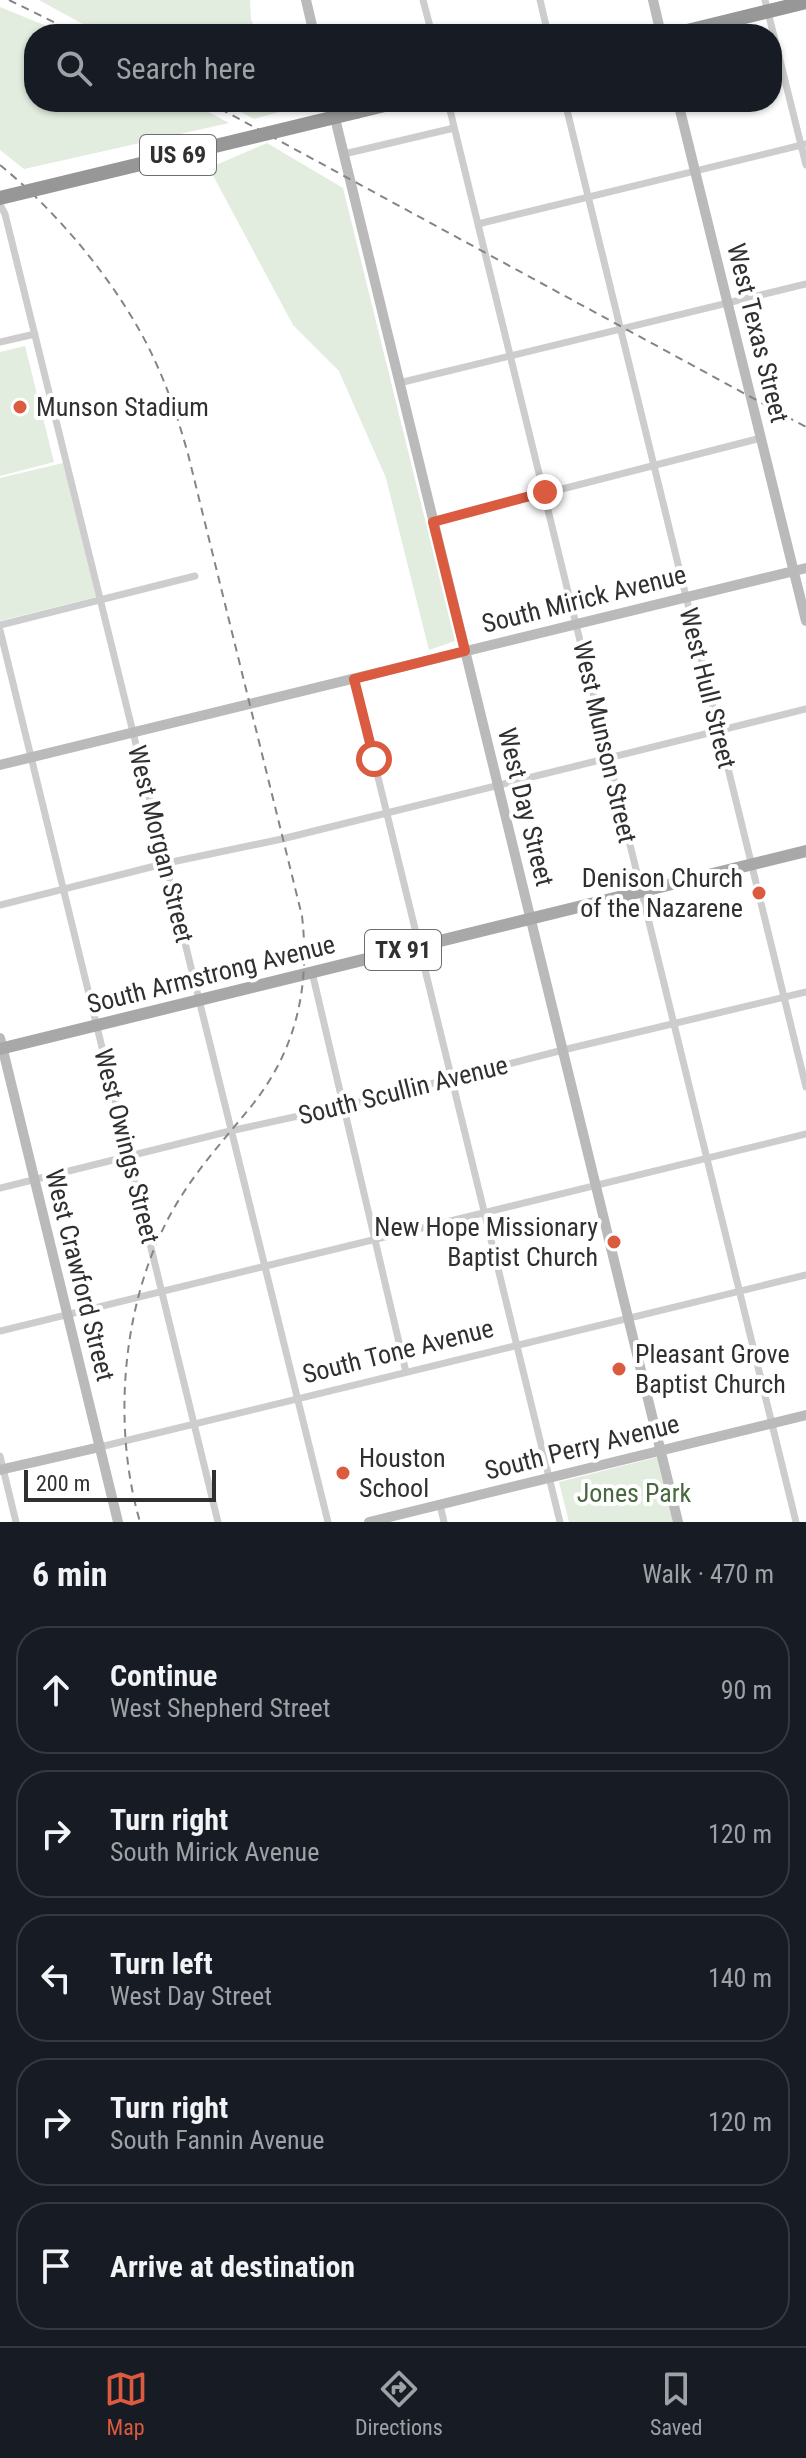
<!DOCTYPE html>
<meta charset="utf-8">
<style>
:root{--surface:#171b24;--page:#20242c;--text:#f1f3f6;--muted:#9ea1a6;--line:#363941;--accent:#da5b3f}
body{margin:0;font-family:"Roboto Condensed",sans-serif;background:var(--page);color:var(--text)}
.scale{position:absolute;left:24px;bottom:20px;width:192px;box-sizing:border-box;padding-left:8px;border:4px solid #303030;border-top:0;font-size:22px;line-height:28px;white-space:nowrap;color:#303030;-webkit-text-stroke:6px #fff;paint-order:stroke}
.stop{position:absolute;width:24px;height:24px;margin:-18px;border:6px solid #da5b3f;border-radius:50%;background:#fff}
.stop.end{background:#da5b3f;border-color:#fff;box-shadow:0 2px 8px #0008}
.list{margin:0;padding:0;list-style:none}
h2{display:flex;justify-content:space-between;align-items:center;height:104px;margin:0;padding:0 32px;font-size:34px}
h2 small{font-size:26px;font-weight:400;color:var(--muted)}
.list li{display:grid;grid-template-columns:52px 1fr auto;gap:24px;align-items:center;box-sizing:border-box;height:128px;margin:0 16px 16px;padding:0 16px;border:2px solid var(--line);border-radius:32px}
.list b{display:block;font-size:30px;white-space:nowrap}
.list p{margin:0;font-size:26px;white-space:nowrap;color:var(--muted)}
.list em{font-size:26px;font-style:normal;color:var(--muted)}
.icon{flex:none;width:44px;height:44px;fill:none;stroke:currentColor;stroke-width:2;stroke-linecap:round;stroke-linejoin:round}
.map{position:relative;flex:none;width:806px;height:1522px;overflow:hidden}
.search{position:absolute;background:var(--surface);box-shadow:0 2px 6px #0004;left:24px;right:24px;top:24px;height:88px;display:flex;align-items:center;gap:20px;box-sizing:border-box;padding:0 28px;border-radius:32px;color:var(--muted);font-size:30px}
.sheet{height:824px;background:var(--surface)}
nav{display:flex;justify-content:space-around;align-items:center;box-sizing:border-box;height:112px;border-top:2px solid var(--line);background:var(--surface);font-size:22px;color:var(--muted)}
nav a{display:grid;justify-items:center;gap:4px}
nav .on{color:var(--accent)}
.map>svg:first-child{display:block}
.green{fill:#e2ecdf}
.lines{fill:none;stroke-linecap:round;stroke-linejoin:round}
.street{stroke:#cdcdcd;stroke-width:7}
.secondary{stroke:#bababa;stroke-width:10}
.primary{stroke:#a8a8a8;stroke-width:12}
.highway{stroke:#979797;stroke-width:14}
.rail{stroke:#858585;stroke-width:2;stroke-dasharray:8 6;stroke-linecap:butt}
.highway-bridge{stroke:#979797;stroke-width:14}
.route{stroke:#da5b3f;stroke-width:10}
.poi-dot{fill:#da5b3f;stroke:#fff;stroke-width:3}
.labels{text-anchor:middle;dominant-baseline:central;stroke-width:8;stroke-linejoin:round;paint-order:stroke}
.shield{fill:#fff;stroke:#6e6e6e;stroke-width:2}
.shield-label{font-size:24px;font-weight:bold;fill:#303030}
.street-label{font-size:26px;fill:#303030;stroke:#fff}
.poi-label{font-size:26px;fill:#303030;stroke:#fff;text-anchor:start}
.park-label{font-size:26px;fill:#486940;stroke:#fff}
</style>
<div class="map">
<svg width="806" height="1522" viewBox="0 0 806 1522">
<rect width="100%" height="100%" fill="#fff"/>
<!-- green -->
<path class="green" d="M39 0H250L251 19 257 34H101Z
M0 7 66 34H34V102H190L229 123 24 169 0 150Z
M223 102H283L286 110 254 119Z
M267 143 343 188 455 641 429 650 386 478 339 371 293 325 209 168Z
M25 346 54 462 0 476V352Z
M63 463 96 597 0 621V478Z
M658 1457 673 1522H569L559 1482Z"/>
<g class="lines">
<!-- street -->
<path class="street" d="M423 0 432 34
M540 0 548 34
M765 0 806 165
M448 102 796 1522
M565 102 806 1087
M344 154 454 128
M0 205 5 214 328 1522
M478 224 806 144
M0 342 35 334
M399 383 806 284
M433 522 761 438
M0 625 195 576
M0 630 218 1522
M354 679 560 1522
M0 905 167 863 282 839 806 709
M312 972 406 1372
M0 1188 230 1131 344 1106 563 1050 806 992
M0 1331 806 1134
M100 1447 806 1275
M0 1456 16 1522
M440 1505 444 1522"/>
<!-- secondary -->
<path class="secondary" d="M306 0 314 34
M653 0 661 34
M331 102 678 1522
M678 102 806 621
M0 765 806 568
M0 1038 118 1522
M0 1470 100 1447
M369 1522 806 1415"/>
<!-- primary -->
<path class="primary" d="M0 1049 806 851"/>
<!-- highway -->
<path class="highway" d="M675 34 806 2
M356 112 397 102"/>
<!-- rail -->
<path class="rail" d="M9 0 78 34
M208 102 806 427
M0 165C60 214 123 290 155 361 169 391 179 422 188 454L302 916C310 986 297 1048 253 1104 229 1134 203 1162 182 1195 123 1286 110 1419 140 1522"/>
<!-- highway-bridge -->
<path class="highway-bridge" d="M0 198 356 112"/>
</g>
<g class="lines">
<!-- route -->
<path class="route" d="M374 759 354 679 465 651 433 522 545 492"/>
</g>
<!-- markers -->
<g class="poi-dot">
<circle cx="20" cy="407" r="8"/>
<circle cx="759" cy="893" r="8"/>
<circle cx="614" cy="1242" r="8"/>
<circle cx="619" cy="1369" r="8"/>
<circle cx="343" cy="1473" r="8"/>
</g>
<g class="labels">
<!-- shield labels -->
<g class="shield">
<rect x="140" y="135" width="76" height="40" rx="6"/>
<rect x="365" y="930" width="76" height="40" rx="6"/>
</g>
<g class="shield-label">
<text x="178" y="155">US 69</text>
<text x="403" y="950">TX 91</text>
</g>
<!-- street labels -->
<g class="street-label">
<text transform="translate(758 333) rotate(76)">West Texas Street</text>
<text transform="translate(584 599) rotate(-14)">South Mirick Avenue</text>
<text transform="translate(708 688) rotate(76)">West Hull Street</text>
<text transform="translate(605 742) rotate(77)">West Munson Street</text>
<text transform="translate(526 807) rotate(76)">West Day Street</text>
<text transform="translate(161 844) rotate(76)">West Morgan Street</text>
<text transform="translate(211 974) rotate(-14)">South Armstrong Avenue</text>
<text transform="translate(403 1090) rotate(-14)">South Scullin Avenue</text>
<text transform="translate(127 1146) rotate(76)">West Owings Street</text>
<text transform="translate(80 1275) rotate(76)">West Crawford Street</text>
<text transform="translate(398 1351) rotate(-14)">South Tone Avenue</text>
<text transform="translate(582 1447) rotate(-14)">South Perry Avenue</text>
</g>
<!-- poi labels -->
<g class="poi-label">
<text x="36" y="407">Munson Stadium</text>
<text x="743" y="878" text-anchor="end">Denison Church<tspan x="743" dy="30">of the Nazarene</tspan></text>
<text x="598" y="1227" text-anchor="end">New Hope Missionary<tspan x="598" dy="30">Baptist Church</tspan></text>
<text x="635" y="1354">Pleasant Grove<tspan x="635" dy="30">Baptist Church</tspan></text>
<text x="359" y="1458">Houston<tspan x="359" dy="30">School</tspan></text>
</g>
<!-- park labels -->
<g class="park-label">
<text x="634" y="1493">Jones Park</text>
</g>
</g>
</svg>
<div class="scale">200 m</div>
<div class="stop" style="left:374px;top:759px"></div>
<div class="stop end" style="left:545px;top:492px"></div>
<div class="search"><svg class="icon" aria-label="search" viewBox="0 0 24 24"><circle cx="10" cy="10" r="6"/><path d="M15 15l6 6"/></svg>Search here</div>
</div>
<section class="sheet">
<h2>6 min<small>Walk · 470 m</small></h2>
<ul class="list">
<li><svg class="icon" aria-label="ahead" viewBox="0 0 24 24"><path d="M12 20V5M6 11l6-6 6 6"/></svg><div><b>Continue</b><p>West Shepherd Street</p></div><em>90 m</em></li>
<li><svg class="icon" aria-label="right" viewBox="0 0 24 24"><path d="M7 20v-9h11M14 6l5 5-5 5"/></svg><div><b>Turn right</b><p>South Mirick Avenue</p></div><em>120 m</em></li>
<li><svg class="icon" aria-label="left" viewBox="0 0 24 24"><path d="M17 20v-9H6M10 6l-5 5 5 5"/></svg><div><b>Turn left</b><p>West Day Street</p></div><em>140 m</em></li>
<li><svg class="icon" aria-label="right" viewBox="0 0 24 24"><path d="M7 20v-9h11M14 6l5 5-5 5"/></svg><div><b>Turn right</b><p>South Fannin Avenue</p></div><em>120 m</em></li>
<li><svg class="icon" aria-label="arrive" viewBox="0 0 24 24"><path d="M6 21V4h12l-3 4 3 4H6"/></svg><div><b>Arrive at destination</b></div></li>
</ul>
</section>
<nav>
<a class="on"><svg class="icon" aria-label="map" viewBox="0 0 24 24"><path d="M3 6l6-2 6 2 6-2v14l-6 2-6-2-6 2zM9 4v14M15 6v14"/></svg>Map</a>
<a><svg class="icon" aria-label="directions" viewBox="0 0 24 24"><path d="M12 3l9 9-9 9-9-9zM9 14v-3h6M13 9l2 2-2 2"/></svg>Directions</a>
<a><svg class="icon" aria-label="saved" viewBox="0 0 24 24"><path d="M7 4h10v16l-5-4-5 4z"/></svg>Saved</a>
</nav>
